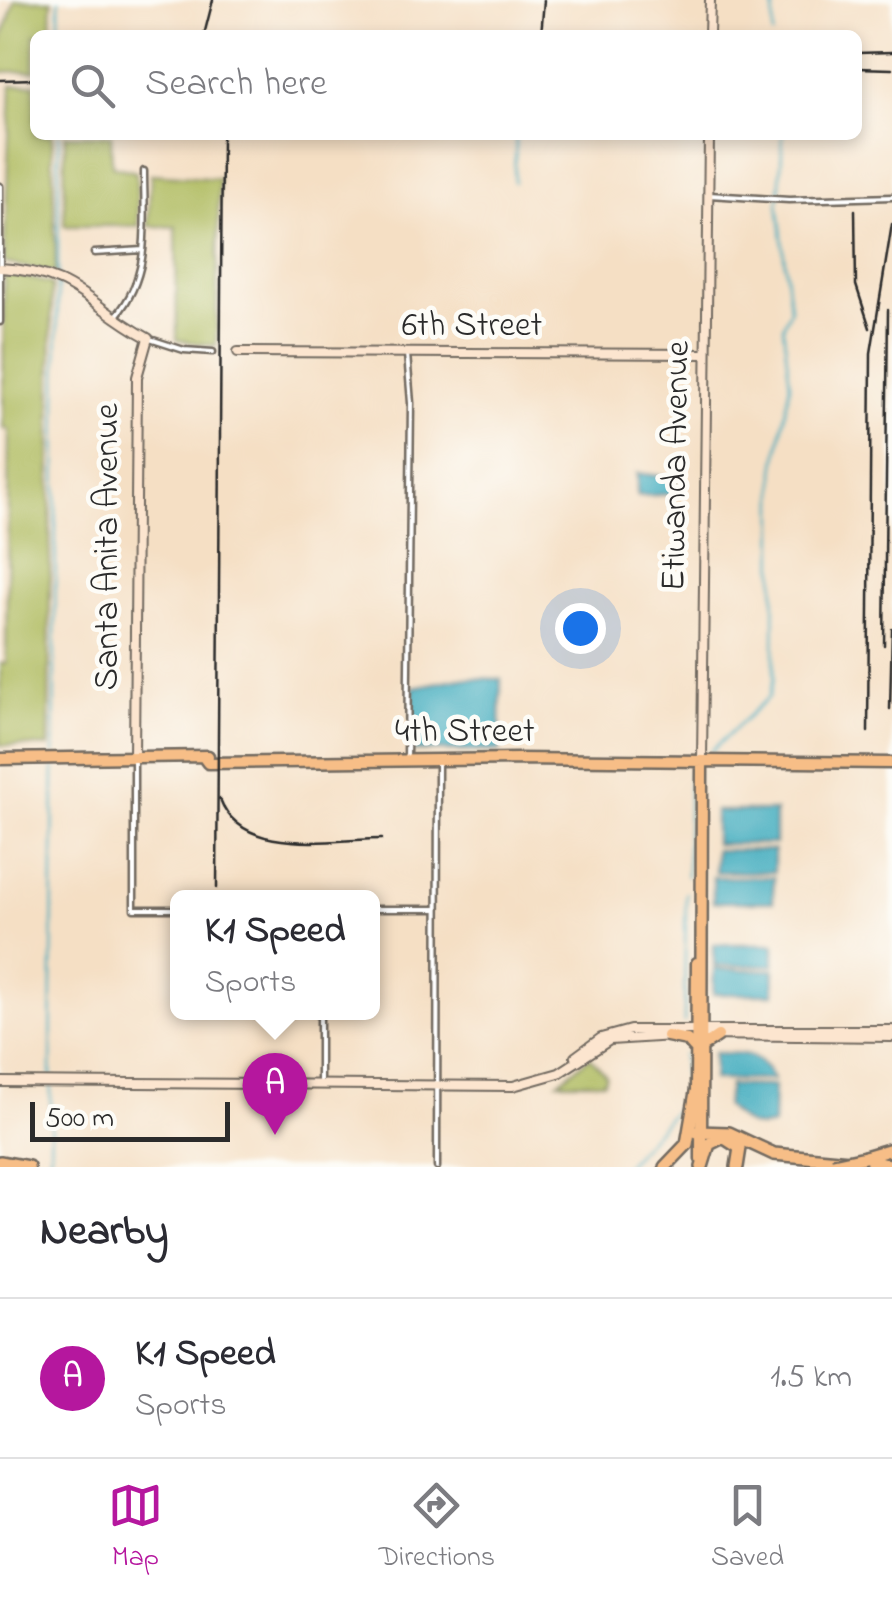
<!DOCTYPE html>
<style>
:root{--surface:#fff;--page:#f2f2f3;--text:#2b2b33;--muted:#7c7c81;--line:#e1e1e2;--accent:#b5179e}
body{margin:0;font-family:"Indie Flower",sans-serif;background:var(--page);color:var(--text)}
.scale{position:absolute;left:30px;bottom:25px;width:200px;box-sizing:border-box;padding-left:10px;border:5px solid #2b2b2b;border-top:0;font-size:28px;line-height:35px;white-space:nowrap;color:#2b2b2b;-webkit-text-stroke:8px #fdfcf7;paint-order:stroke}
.you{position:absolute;left:580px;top:628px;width:35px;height:35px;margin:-25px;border:8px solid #fff;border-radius:50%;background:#1a73e8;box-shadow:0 0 0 15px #1a73e833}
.badge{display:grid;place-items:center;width:65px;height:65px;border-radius:50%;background:var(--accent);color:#fff;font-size:32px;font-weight:700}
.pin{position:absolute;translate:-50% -82px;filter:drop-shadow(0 2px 5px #0008)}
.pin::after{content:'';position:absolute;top:52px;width:35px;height:30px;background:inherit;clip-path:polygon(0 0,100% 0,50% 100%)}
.popup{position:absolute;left:170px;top:890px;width:210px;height:130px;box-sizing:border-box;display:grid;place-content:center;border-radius:15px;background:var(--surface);filter:drop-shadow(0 2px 8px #0005);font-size:32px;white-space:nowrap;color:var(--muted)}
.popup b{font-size:38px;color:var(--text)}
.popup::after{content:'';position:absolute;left:50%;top:100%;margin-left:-20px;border:20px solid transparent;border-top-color:var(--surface)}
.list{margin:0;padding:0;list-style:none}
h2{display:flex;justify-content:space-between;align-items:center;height:130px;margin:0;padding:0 40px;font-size:42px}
h2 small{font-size:32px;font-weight:400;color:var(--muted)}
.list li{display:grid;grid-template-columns:65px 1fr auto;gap:30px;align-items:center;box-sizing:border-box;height:160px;padding:0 40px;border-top:2px solid var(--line)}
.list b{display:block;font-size:38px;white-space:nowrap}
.list p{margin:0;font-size:32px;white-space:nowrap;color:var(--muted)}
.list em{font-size:32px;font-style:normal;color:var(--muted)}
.icon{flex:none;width:55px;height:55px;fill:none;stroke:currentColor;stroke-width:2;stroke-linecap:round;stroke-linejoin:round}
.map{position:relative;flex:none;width:892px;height:1167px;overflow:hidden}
.search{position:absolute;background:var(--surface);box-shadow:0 5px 15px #0003;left:30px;right:30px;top:30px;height:110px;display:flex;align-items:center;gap:25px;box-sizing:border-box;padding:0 35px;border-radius:15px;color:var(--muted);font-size:38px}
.sheet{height:290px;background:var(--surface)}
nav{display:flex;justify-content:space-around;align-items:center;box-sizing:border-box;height:140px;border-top:2px solid var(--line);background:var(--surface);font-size:28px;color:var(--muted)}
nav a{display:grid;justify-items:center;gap:5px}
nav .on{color:var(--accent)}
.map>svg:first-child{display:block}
.green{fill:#aeba5d;stroke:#6c7244;stroke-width:2.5}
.water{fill:#3eaabd;stroke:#346a74;stroke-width:2.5}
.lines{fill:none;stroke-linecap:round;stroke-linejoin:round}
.stream{stroke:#3eaabd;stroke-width:2.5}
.street-casing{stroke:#726a61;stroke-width:9}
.secondary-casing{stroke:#726a61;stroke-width:12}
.primary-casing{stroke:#726a61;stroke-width:15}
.highway-casing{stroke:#726a61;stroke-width:16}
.street{stroke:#fff;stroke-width:4}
.secondary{stroke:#fce5cf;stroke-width:8}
.primary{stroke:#f7be87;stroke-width:10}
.highway{stroke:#f7be87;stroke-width:11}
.rail{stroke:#2b2b2b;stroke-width:2.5}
.highway-bridge-casing{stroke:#726a61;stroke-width:16;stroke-linecap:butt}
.highway-bridge{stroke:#f7be87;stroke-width:11}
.labels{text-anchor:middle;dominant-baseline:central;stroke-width:9;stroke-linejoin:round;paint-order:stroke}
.street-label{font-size:35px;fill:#2b2b2b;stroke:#fdfcf7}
</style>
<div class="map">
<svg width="892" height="1167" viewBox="0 0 892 1167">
<rect width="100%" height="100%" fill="#fdfcf7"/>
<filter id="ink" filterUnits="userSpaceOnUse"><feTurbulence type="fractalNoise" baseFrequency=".01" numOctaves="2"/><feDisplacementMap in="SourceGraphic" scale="20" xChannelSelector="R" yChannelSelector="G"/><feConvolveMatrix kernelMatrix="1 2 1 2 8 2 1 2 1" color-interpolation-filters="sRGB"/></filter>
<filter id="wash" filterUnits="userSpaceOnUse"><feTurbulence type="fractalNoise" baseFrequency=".0048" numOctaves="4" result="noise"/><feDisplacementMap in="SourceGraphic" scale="40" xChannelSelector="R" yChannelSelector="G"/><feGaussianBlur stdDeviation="2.25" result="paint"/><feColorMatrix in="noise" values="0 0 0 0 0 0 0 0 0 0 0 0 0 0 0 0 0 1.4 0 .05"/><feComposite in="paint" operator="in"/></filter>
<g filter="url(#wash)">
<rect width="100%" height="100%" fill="#f5dfc4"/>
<!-- green -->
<path class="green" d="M15 0H52L51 35H35V71L0 72V46Z
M35 84V135H52L56 273 4 263 11 86Z
M65 135H111L112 166 136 172 139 226H64Z
M151 174 219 179 216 346 177 340 176 227 148 226Z
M4 272 52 284 49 747 0 745V664L6 663 9 429H3Z
M590 1057 606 1075 604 1082H558Z"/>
<!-- water -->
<path class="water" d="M637 473 675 478 678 494 637 496Z
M460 678 501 679 500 751H412L413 687Z
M715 811H775V844H715Z
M715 850H774V872H715Z
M713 877H774L773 902H713Z
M714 944H774V965L714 966Z
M714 969 774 970V994H713Z
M714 1053C743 1053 760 1051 773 1080H713Z
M729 1085 774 1086 773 1125C751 1132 740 1121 725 1106Z"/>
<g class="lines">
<!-- stream -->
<path class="stream" d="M59 35V0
M773 35 774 0
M514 182 516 135
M779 198 783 135
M711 751 769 697 774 678 775 470 790 384 783 327 790 309 778 202
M54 753 59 135
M687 876 689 772
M684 1022 686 893
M51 1078 54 761
M50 1167 51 1086
M624 1167 685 1099 683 1054"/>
</g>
</g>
<g filter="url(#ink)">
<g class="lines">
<defs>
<path id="street" d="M709 195 789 200 892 197
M94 253 143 250
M116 316C152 274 144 223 144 171
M0 322V186
M150 339 184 350 213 352
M407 354 411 403 407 759
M134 758V909H178
M372 909H437
M320 1083V1012
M437 1167 438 762"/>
<path id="secondary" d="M709 35 710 0
M0 268C78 272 88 306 148 338L137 377 134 758
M238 352 706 354
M702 761 709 135
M697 1035 892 1037
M575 1057 601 1038 630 1030H892
M0 1082 513 1086 559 1073 610 1040 673 1036"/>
<path id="primary" d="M0 759 208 756
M205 759 208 763 518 759 892 763
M667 1036 687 1040 694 1048
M703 1046 718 1036
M696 1091 697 963
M701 1159 702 761"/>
<path id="highway" d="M697 1132 729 1133 774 1154 892 1165
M865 1157 892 1149
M0 1162 28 1167
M665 1167 687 1144 696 1092
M702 1167 709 1144 723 1137 740 1148 737 1167"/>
</defs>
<!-- street casing -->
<use href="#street" class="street-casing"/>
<!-- secondary casing -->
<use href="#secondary" class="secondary-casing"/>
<!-- primary casing -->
<use href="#primary" class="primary-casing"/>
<!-- highway casing -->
<use href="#highway" class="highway-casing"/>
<!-- street -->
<use href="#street" class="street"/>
<!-- secondary -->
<use href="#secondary" class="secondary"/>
<!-- primary -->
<use href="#primary" class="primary"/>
<!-- highway -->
<use href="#highway" class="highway"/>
<!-- rail -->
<path class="rail" d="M204 35 213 0
M541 35 544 0
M857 53 892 52
M857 68 892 69
M0 80 35 79
M855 210 856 285 870 328
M884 645 888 310
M890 709 892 629
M868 732 871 353 892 224
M220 799C242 858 331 839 382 839
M217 888 222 135"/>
<defs>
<path id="highway-bridge" d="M833 1164 865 1157"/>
</defs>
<!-- highway-bridge casing -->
<use href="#highway-bridge" class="highway-bridge-casing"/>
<!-- highway-bridge -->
<use href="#highway-bridge" class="highway-bridge"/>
</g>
</g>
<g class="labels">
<!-- street labels -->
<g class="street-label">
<text x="472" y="326">6th Street</text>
<text transform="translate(677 466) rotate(-89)">Etiwanda Avenue</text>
<text transform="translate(108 547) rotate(-90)">Santa Anita Avenue</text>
<text x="465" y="732">4th Street</text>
</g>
</g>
</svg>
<div class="scale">500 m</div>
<div class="you"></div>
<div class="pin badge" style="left:275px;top:1135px">A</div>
<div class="popup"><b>K1 Speed</b>Sports</div>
<div class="search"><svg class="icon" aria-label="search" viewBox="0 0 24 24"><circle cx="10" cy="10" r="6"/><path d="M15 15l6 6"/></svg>Search here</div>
</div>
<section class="sheet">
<h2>Nearby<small></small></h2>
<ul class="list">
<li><span class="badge">A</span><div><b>K1 Speed</b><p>Sports</p></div><em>1.5 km</em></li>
</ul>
</section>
<nav>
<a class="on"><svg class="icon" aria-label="map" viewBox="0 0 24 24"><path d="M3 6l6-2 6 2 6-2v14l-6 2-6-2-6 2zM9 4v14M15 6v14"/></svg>Map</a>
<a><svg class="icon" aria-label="directions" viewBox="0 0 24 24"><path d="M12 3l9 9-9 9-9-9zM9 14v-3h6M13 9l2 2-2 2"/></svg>Directions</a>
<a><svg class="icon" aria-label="saved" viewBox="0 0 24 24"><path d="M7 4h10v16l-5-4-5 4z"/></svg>Saved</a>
</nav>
